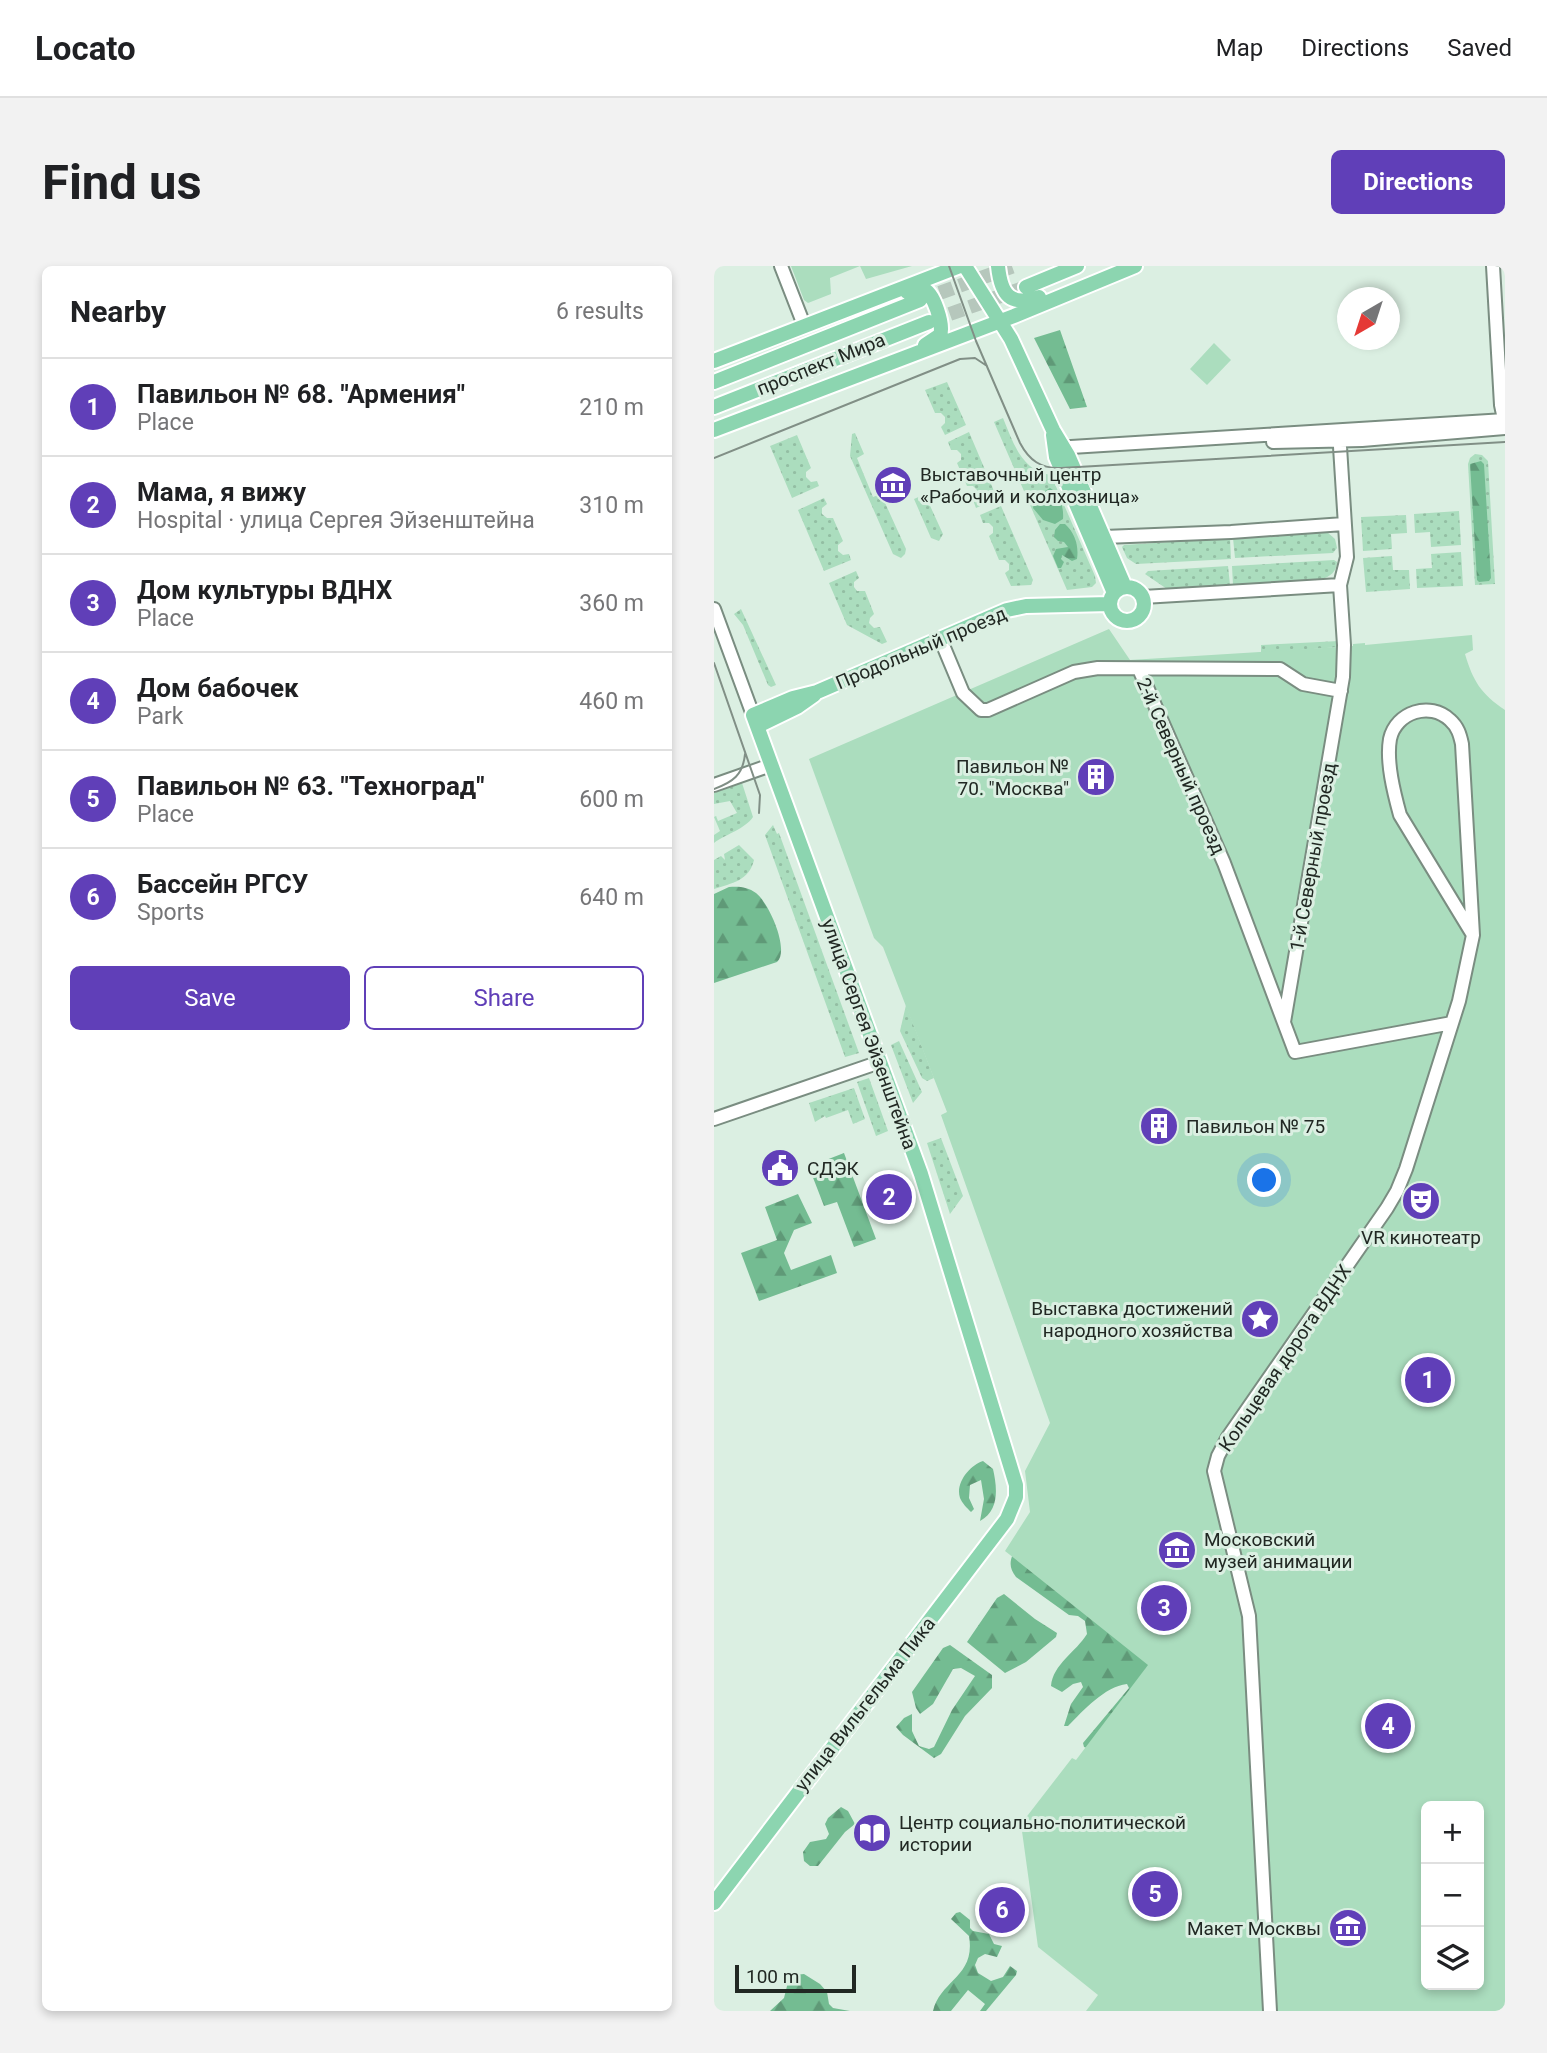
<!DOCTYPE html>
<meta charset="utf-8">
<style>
:root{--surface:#fff;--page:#f2f2f2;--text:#202124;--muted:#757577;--line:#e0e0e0;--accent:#603fb8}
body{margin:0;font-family:Roboto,sans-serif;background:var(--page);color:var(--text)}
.controls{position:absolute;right:21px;bottom:21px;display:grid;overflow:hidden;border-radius:10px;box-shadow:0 4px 10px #0003}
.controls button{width:63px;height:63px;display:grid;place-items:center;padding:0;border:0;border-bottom:2px solid var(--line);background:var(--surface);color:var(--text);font:35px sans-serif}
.compass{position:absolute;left:623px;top:21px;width:63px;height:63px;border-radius:50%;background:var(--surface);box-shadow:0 4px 10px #0003;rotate:219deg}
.scale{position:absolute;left:21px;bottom:18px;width:121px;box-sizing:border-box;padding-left:7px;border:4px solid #212823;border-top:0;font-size:19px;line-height:24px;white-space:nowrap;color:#212823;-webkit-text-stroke:5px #dbefe2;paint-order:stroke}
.you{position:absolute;left:551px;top:915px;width:24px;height:24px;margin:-18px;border:5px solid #fff;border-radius:50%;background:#1a73e8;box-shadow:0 0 0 10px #1a73e833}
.badge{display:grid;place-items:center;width:46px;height:46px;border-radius:50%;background:var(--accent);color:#fff;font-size:23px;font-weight:700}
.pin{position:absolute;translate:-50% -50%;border:4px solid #fff;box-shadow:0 2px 7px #0006}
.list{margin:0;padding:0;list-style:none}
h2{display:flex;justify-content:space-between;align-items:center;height:91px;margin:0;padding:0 28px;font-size:30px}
h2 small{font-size:23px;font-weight:400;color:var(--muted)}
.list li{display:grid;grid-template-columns:46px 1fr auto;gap:21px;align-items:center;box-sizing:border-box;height:98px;padding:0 28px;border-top:2px solid var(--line)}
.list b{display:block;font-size:26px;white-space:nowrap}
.list p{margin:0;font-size:23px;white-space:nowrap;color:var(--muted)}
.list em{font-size:23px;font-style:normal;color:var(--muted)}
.actions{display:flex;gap:14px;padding:21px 28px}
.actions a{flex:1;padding:16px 0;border:2px solid var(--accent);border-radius:10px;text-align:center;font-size:24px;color:var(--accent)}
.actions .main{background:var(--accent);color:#fff}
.icon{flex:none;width:38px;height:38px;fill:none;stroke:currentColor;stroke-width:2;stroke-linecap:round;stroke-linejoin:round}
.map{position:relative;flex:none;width:791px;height:1745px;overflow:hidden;border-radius:10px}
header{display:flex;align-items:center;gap:42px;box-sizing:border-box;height:98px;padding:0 35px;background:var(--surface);border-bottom:2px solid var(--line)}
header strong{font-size:33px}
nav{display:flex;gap:38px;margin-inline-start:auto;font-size:24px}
.intro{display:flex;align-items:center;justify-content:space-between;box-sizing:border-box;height:168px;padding:0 42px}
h1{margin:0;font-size:49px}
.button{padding:18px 32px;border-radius:10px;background:var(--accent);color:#fff;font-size:24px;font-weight:700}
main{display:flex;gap:42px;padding:0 42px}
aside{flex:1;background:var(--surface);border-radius:10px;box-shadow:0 4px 10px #0003}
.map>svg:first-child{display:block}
.grass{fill:url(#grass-dots)}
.forest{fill:url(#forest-firs)}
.green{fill:#abddbe;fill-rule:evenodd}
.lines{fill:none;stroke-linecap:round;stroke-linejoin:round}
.major-tunnel{stroke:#b6c7bc;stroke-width:14;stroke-dasharray:14 7;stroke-linecap:butt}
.minor-casing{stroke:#7a8d81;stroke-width:16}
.major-casing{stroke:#fff;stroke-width:18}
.minor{stroke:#fff;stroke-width:12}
.major{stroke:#8cd5b0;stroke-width:14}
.tram{stroke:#818f86;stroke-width:2}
.labels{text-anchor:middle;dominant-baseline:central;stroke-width:6;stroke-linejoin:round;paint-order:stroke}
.street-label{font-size:19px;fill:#212823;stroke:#dbefe2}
.poi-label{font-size:19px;fill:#212823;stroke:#dbefe2;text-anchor:start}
</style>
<header>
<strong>Locato</strong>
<nav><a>Map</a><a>Directions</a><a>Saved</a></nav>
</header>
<div class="intro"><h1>Find us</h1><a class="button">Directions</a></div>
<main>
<aside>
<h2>Nearby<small>6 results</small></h2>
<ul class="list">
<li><span class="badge">1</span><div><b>Павильон № 68. &quot;Армения&quot;</b><p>Place</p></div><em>210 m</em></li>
<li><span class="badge">2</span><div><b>Мама, я вижу</b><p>Hospital · улица Сергея Эйзенштейна</p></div><em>310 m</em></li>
<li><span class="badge">3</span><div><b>Дом культуры ВДНХ</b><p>Place</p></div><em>360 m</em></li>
<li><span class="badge">4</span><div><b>Дом бабочек</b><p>Park</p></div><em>460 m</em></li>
<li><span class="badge">5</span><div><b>Павильон № 63. &quot;Техноград&quot;</b><p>Place</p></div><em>600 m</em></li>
<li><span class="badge">6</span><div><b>Бассейн РГСУ</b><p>Sports</p></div><em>640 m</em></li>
</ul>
<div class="actions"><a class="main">Save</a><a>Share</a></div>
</aside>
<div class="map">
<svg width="791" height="1745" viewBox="0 0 791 1745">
<defs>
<pattern id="grass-dots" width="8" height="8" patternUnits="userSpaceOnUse" patternTransform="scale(1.75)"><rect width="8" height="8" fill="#abddbe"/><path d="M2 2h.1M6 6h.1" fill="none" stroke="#93bea3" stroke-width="1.8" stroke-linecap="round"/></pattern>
<pattern id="forest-firs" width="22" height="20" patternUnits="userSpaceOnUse" patternTransform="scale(1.75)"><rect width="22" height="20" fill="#74bc92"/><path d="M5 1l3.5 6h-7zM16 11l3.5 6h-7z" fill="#5f9977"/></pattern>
</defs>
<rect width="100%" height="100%" fill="#dbefe2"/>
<!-- grass -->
<path class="grass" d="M233 116 252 159 231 169 227 161 231 157V151L227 147H221L211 124Z
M289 152C299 176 307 205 337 209L381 310 382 317 378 321 353 324 280 156Z
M255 166 283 232 262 242 259 234 263 230V224L259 220H253L243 197 247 194V188L243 184H237L234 176Z
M141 167 150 188 143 192 159 231 167 228 192 283 191 288 187 292 179 288 136 190 138 168Z
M83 169 97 202 92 206V211L97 216 103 215 105 220 78 232 56 180Z
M761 188 768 189 774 195 781 318 761 319 754 198 756 192Z
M209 229 212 231 229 268 225 275 217 272 200 233Z
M110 232 113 238 108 242V248L113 252H119L129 275 124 279V285L129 289 135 288 137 294 110 305 84 244Z
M287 240 319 314 317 319 297 320 291 307 295 304V298L291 294H285L275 270 279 267V261L275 257H269L266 249Z
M745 245 747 279 717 281 716 266 701 267 700 248Z
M692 249 693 267 677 268 678 283 649 285 647 251Z
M613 266 621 273 623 282 619 287 521 292 519 272Z
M516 272 517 293 422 298 413 292 408 281 410 279Z
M747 286 749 320 703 322 702 303 718 302 717 288Z
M678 290 679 304H695L696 323 652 326 649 292Z
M620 294 623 296C623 305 616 311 608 313L519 319 518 300Z
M514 300 516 319 453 323 431 308 434 305Z
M142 305 145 312 140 316V321L143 325H151L160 348 156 352 155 357 160 362 166 361 173 376 168 378 133 359 115 317Z
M27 343 62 419 57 421 54 419 29 359 20 348Z
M625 375 626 381 547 387V379Z
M28 517 39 551C31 563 12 568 0 577V569L6 565 0 551 2 550 4 555 23 547 16 535 0 538V527Z
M59 559 63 568 65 567 145 787 131 791 51 569Z
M25 579 40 594C35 615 18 617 0 623V594L7 590 11 594 10 588Z
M192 739 220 812 213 815 208 812 186 765Z
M185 775 208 826 199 837 177 779Z
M155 812 174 865 162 870 143 816Z
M140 822 151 853 139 858 134 844 112 852 111 850 101 856 95 837Z
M227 872 249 930 236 948 213 877Z"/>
<!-- forest -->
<path class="forest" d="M346 64 373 141 356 143 320 72Z
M767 195 770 198 777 312 775 315 765 316 763 314 756 198Z
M336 222C346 227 350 242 349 253L341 258 329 254 319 242 321 231Z
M346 258H351C361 267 365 280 363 293L358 295 348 289 347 293 350 296 347 302H344L339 290 342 283 354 281 350 276 344 275 340 271 341 264Z
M15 621C25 620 34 621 42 627 55 637 76 684 63 696L0 717V628Z
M130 887 162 973 140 981 123 936 110 940 98 909 115 903 112 894Z
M84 928 98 957 80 964 70 987 77 1004 117 989 123 1007 45 1035 27 987 63 974 51 941Z
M269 1195 279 1203C283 1221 286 1244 266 1255L270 1233 267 1214 256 1219 255 1232 260 1243 257 1246C253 1242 248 1237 246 1232 241 1217 256 1199 269 1195Z
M299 1288 452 1377 382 1485 370 1481 369 1477 415 1422 413 1418C390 1421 370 1444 354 1460H350L357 1438 369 1421 367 1416 359 1418 348 1426 337 1420C339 1398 362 1386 373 1368L371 1355 364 1350 355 1349 302 1311C296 1303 295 1297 299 1288Z
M290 1328 321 1353 343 1367 342 1371 312 1396 291 1407 253 1376 283 1332Z
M236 1379 278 1409V1422L251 1450 227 1488 220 1492 189 1469 182 1461 190 1452 198 1448V1465L205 1480 215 1483 220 1481 238 1444 261 1410 247 1402 239 1403 219 1438 206 1448 202 1442 198 1426 229 1382Z
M127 1541 134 1545 141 1558 131 1566 104 1600H96L90 1595 89 1586 96 1576 112 1573 115 1568 111 1558 114 1552Z
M246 1646 256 1654V1662L259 1665 275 1668 280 1678 288 1680 283 1691 271 1688 264 1692 261 1699 264 1707 277 1715 289 1711 296 1700 303 1705 302 1709 272 1745H266L271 1738 254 1724 237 1745H219C226 1714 262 1711 255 1670L237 1653 242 1647Z
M90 1708 106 1718 113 1726 115 1738 119 1742 136 1745H56L70 1732 74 1716 80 1709Z"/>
<!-- green -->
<path class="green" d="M77 0H198L152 13 146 0 116 12 117 28 94 37 90 34Z
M500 77 517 94 493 119 476 103Z
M395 363 416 394 626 381 639 380V378L651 377V379L758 369 759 384 751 388C759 415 767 428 791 444V1745H372L384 1729 324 1681 307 1558 358 1492 362 1494 434 1399 291 1285 316 1246 311 1205 336 1157 227 849 233 846 169 681 160 672 95 493ZM712 1540H765V1719H712Z"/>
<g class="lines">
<!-- major-tunnel -->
<path class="major-tunnel" d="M206 34 300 0
M216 55 312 21"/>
<defs>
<path id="minor" d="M67 0 90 59
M779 0 787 139 791 158
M559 176 648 174 791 162
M341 182 791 154
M383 269 390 271 517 266 630 258
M429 331 626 319
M0 343 39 449
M226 372 249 427 267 444H274L360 406 384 402 566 403 589 418 627 425
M425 403 510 597 581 786 738 757
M0 519 57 499
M570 756 629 411 630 379 626 319 633 291 625 165
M0 853 166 796
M556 1745 535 1350 500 1205 504 1190 514 1171 673 942 683 925 692 903 745 735 759 669 748 478C746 469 744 461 736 454 716 435 682 446 676 473 672 496 680 527 686 549L759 669"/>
<path id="major" d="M251 0 297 73 339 164 354 189 411 321
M284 0C287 29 296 41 325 31
M312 21 363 0
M193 26C198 24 204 21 209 23 220 26 230 60 226 69L211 79
M0 95 246 0
M0 116 206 34
M0 141 215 56
M0 164 300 50 421 0
M339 169 342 191 400 327
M396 338a17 17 0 1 1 34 0a17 17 0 1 1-34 0Z
M44 460 83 441 100 429
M0 1637 293 1253 302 1231V1219L207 908 39 449 79 432 103 426 293 344 312 340 396 338"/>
</defs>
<!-- minor casing -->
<use href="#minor" class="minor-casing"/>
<!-- major casing -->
<use href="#major" class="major-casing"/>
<!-- minor -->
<use href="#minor" class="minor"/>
<!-- major -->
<use href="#major" class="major"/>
<!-- tram -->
<path class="tram" d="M235 0 262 75 306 177C315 194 327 203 347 202L791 176
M0 192 246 93 261 92 273 100
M0 397 46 529 45 547
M0 523C19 516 29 509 31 488"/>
</g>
<!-- icons -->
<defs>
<symbol id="museum-disc" viewBox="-11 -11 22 22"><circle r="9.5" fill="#603fb8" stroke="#dbefe2"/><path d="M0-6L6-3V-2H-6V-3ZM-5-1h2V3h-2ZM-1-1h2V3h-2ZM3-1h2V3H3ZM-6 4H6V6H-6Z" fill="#fff"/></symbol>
<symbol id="building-disc" viewBox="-11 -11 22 22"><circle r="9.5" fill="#603fb8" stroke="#dbefe2"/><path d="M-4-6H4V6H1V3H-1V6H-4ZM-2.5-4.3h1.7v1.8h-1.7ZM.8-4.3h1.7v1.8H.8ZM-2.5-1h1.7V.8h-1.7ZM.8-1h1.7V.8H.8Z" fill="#fff"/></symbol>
<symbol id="civic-disc" viewBox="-11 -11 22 22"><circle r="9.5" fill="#603fb8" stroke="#dbefe2"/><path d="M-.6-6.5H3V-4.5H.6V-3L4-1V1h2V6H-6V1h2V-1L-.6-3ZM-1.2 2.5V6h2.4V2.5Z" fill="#fff"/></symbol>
<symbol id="theatre-disc" viewBox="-11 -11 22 22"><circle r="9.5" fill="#603fb8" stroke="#dbefe2"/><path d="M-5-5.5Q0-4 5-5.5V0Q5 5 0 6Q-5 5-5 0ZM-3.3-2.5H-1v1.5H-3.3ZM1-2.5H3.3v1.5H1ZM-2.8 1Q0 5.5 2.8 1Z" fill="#fff"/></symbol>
<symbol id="sight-disc" viewBox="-11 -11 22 22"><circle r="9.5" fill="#603fb8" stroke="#dbefe2"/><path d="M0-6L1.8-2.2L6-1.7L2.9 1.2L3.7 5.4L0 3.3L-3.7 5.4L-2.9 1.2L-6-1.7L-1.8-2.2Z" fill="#fff"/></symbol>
<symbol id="library-disc" viewBox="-11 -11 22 22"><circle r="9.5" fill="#603fb8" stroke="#dbefe2"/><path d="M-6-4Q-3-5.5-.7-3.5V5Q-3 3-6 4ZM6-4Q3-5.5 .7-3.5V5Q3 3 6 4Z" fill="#fff"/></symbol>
</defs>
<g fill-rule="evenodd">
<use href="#museum-disc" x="157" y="197" width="44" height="44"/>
<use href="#building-disc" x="360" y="489" width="44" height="44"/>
<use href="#building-disc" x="423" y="838" width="44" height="44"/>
<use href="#civic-disc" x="44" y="880" width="44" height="44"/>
<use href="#theatre-disc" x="685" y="913" width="44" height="44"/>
<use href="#sight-disc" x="524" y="1031" width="44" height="44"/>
<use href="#museum-disc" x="441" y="1262" width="44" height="44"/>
<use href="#library-disc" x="136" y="1545" width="44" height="44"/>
<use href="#museum-disc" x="612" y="1640" width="44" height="44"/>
</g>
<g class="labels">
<!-- street labels -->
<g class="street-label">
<text transform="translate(107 98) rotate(-22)">проспект Мира</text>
<text transform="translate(207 382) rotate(-23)">Продольный проезд</text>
<text transform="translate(467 500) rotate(66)">2-й Северный проезд</text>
<text transform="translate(599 591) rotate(-80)">1-й Северный проезд</text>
<text transform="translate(155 768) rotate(70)">улица Сергея Эйзенштейна</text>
<text transform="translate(571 1092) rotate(-56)">Кольцевая дорога ВДНХ</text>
<text transform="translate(151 1438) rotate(-52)">улица Вильгельма Пика</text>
</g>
<!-- poi labels -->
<g class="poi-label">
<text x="206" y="208">Выставочный центр<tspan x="206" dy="22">«Рабочий и колхозница»</tspan></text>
<text x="355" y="500" text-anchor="end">Павильон №<tspan x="355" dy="22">70. "Москва"</tspan></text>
<text x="472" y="860">Павильон № 75</text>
<text x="93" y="902">СДЭК</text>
<text x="707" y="971" text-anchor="middle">VR кинотеатр</text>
<text x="519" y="1042" text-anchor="end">Выставка достижений<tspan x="519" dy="22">народного хозяйства</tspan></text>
<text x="490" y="1273">Московский<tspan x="490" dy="22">музей анимации</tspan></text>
<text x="185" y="1556">Центр социально-политической<tspan x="185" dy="22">истории</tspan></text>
<text x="607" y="1662" text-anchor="end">Макет Москвы</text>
</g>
</g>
</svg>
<div class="controls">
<button>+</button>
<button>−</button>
<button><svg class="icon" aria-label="layers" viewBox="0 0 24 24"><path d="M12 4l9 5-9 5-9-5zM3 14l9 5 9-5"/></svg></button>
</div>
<svg class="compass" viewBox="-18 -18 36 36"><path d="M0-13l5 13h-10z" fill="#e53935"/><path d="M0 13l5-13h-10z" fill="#757577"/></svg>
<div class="scale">100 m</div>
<div class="you"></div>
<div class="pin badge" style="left:714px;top:1114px">1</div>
<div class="pin badge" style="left:175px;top:931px">2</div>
<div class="pin badge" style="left:450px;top:1342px">3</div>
<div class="pin badge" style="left:674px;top:1460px">4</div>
<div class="pin badge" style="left:441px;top:1628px">5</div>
<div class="pin badge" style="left:288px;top:1644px">6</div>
</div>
</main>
